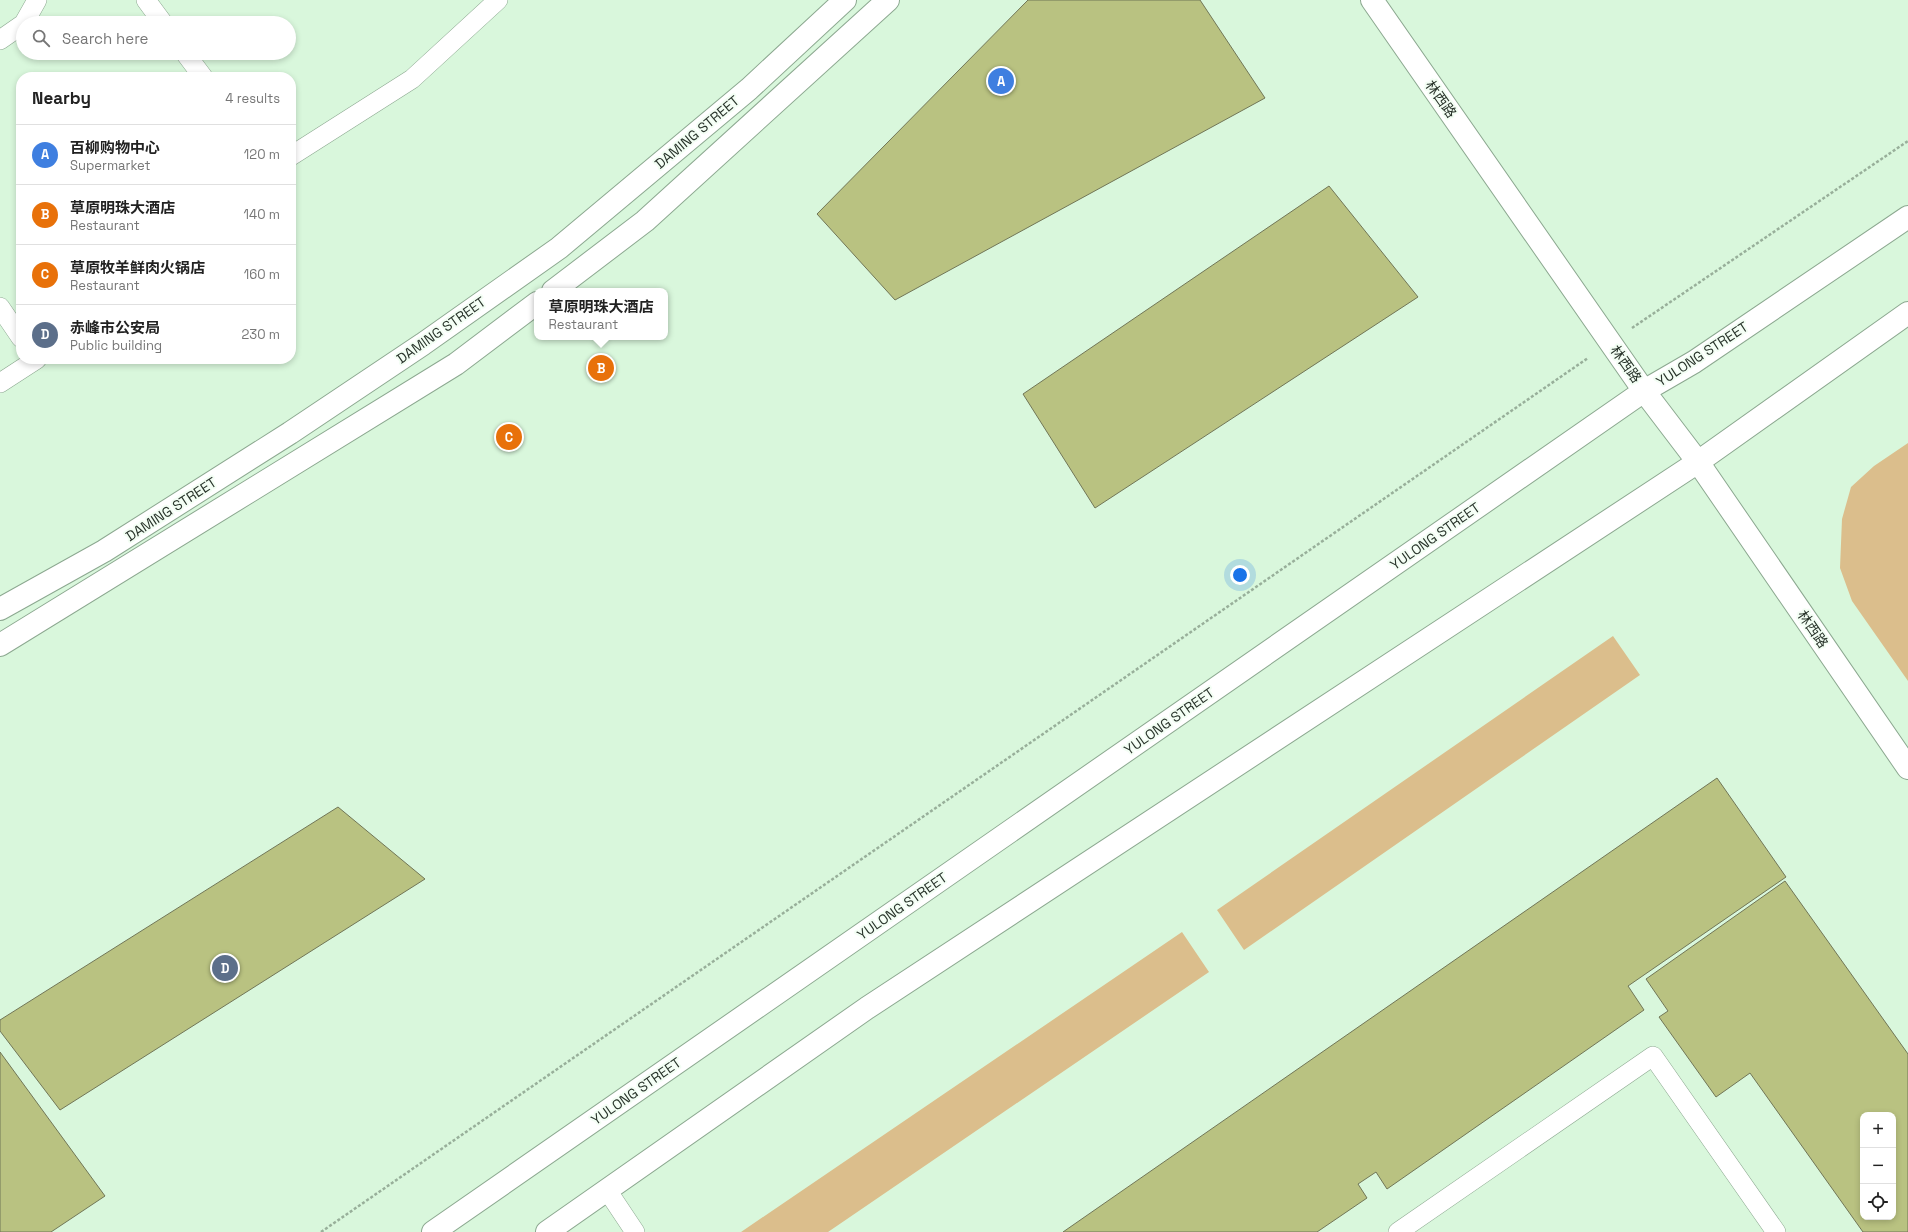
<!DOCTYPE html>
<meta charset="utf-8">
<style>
:root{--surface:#fff;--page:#f2f2f2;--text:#222;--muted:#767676;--line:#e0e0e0;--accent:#c14aa1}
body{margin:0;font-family:"Space Grotesk","Noto Sans SC",sans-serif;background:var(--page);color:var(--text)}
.controls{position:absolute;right:12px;bottom:12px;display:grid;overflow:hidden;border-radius:8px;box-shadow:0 2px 6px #0003}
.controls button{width:36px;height:36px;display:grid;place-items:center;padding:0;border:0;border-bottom:1px solid var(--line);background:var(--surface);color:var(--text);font:20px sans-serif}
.you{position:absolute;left:1240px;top:575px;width:14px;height:14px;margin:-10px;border:3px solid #fff;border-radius:50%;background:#1a73e8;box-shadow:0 0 0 6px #1a73e833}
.badge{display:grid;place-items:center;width:26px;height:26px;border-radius:50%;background:var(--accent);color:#fff;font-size:13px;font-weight:700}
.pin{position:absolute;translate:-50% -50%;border:2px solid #fff;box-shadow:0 1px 4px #0006}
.popup{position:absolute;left:534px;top:288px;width:134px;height:52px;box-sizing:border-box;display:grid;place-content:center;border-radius:8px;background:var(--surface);filter:drop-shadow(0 1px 3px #0005);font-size:13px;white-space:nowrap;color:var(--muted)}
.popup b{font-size:15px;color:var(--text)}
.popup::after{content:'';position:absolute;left:50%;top:100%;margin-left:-8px;border:8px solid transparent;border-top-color:var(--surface)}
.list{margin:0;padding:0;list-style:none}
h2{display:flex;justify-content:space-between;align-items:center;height:52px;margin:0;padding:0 16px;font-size:17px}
h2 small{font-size:13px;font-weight:400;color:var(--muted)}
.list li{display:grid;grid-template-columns:26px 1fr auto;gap:12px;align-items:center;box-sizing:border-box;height:60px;padding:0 16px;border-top:1px solid var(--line)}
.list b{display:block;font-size:15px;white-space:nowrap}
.list p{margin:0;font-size:13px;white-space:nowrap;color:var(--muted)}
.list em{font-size:13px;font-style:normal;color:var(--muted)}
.icon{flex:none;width:22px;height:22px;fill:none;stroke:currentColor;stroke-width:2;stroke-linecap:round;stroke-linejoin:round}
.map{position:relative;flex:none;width:1908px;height:1232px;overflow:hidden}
.search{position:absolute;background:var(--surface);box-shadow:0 2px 6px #0003;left:16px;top:16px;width:280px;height:44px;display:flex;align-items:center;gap:10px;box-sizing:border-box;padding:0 14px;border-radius:22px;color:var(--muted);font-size:15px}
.panel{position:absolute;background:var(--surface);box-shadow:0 2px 6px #0003;left:16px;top:72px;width:280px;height:292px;border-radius:16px}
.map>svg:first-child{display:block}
.green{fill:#dbbe8c}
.building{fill:#b9c281;stroke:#717657;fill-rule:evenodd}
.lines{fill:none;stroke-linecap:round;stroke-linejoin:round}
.lane-casing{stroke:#8ca890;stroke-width:20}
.street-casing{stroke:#8ca890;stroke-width:24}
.secondary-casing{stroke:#8ca890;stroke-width:24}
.primary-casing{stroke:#8ca890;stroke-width:24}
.path{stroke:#98af9a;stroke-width:2.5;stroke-dasharray:3 2;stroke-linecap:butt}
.lane{stroke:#fff;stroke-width:19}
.street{stroke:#fff;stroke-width:22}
.secondary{stroke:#fff;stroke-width:22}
.primary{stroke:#fff;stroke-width:22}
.labels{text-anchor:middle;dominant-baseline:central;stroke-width:4;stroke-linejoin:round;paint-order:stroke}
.street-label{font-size:14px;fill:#29342b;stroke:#f3fef4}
</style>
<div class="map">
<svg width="1908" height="1232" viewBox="0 0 1908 1232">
<rect width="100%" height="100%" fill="#d9f7dc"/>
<!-- green -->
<path class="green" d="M1908 443V681L1852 601 1840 568 1842 519 1851 487 1874 466Z
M1613 636 1640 675 1244 950 1217 910Z
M1182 932 1209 972 828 1232H741Z"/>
<!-- building -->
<path class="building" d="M1028 0H1200L1265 98 895 300 817 214Z
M1329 186 1418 297 1095 508 1023 394Z
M1717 778 1786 877 1628 986 1644 1010 1387 1189 1376 1172 1358 1184 1367 1198 1317 1232H1063Z
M338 807 425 879 60 1110 0 1031V1020Z
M1785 881 1908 1054V1232H1863L1750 1073 1716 1097 1659 1017 1668 1011 1646 979ZM1863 1115H1893V1217H1863Z
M0 1052 105 1196 51 1232H0Z"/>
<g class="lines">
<defs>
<path id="lane" d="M146 0 163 23
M24 23 37 0
M0 40 23 24
M185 53 203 77
M291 156 412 79 498 0
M0 307 21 338
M0 383 37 359
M607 1190 635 1232
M1398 1232 1653 1056 1776 1232"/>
<path id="street" d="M553 291 645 221 888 0
M0 609 104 551 290 433 423 344 559 248 749 89 845 0
M0 645 456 364 537 303"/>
<path id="secondary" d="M1372 0 1644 391 1698 462 1908 768"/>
<path id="primary" d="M433 1232 1644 391 1694 362 1908 217
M547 1232 867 1008 1698 462 1908 313"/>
</defs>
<!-- lane casing -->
<use href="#lane" class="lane-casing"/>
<!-- street casing -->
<use href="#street" class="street-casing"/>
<!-- secondary casing -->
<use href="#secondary" class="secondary-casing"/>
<!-- primary casing -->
<use href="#primary" class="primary-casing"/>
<!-- path -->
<path class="path" d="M1632 328 1908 141
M321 1232 1588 358"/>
<!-- lane -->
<use href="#lane" class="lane"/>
<!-- street -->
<use href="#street" class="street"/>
<!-- secondary -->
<use href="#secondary" class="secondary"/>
<!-- primary -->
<use href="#primary" class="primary"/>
</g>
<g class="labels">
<!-- street labels -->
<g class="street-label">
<text transform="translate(1441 99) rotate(55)">林西路</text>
<text transform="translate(697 132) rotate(-40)">DAMING STREET</text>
<text transform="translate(441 330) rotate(-35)">DAMING STREET</text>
<text transform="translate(1702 354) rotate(-33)">YULONG STREET</text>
<text transform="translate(1626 364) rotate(55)">林西路</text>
<text transform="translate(171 509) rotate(-33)">DAMING STREET</text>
<text transform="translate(1435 536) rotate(-35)">YULONG STREET</text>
<text transform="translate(1813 629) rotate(56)">林西路</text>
<text transform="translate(1169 721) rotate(-35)">YULONG STREET</text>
<text transform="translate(902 906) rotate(-35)">YULONG STREET</text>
<text transform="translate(636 1091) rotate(-35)">YULONG STREET</text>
</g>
</g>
</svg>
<div class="controls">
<button>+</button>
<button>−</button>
<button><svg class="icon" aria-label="locate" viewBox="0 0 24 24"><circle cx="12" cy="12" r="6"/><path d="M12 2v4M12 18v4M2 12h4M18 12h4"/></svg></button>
</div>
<div class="you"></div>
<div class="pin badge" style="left:1001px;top:81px;background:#3f7fe0">A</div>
<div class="pin badge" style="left:601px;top:368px;background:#e8710a">B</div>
<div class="popup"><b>草原明珠大酒店</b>Restaurant</div>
<div class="pin badge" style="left:509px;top:437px;background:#e8710a">C</div>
<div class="pin badge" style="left:225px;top:968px;background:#5c6f8a">D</div>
<div class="search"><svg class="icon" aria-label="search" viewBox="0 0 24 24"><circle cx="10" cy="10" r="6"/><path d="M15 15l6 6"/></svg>Search here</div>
<section class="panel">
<h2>Nearby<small>4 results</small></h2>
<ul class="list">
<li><span class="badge" style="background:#3f7fe0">A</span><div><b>百柳购物中心</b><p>Supermarket</p></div><em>120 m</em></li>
<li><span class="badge" style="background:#e8710a">B</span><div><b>草原明珠大酒店</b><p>Restaurant</p></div><em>140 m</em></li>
<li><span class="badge" style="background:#e8710a">C</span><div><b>草原牧羊鲜肉火锅店</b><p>Restaurant</p></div><em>160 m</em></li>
<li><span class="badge" style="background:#5c6f8a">D</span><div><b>赤峰市公安局</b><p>Public building</p></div><em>230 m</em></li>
</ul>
</section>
</div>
